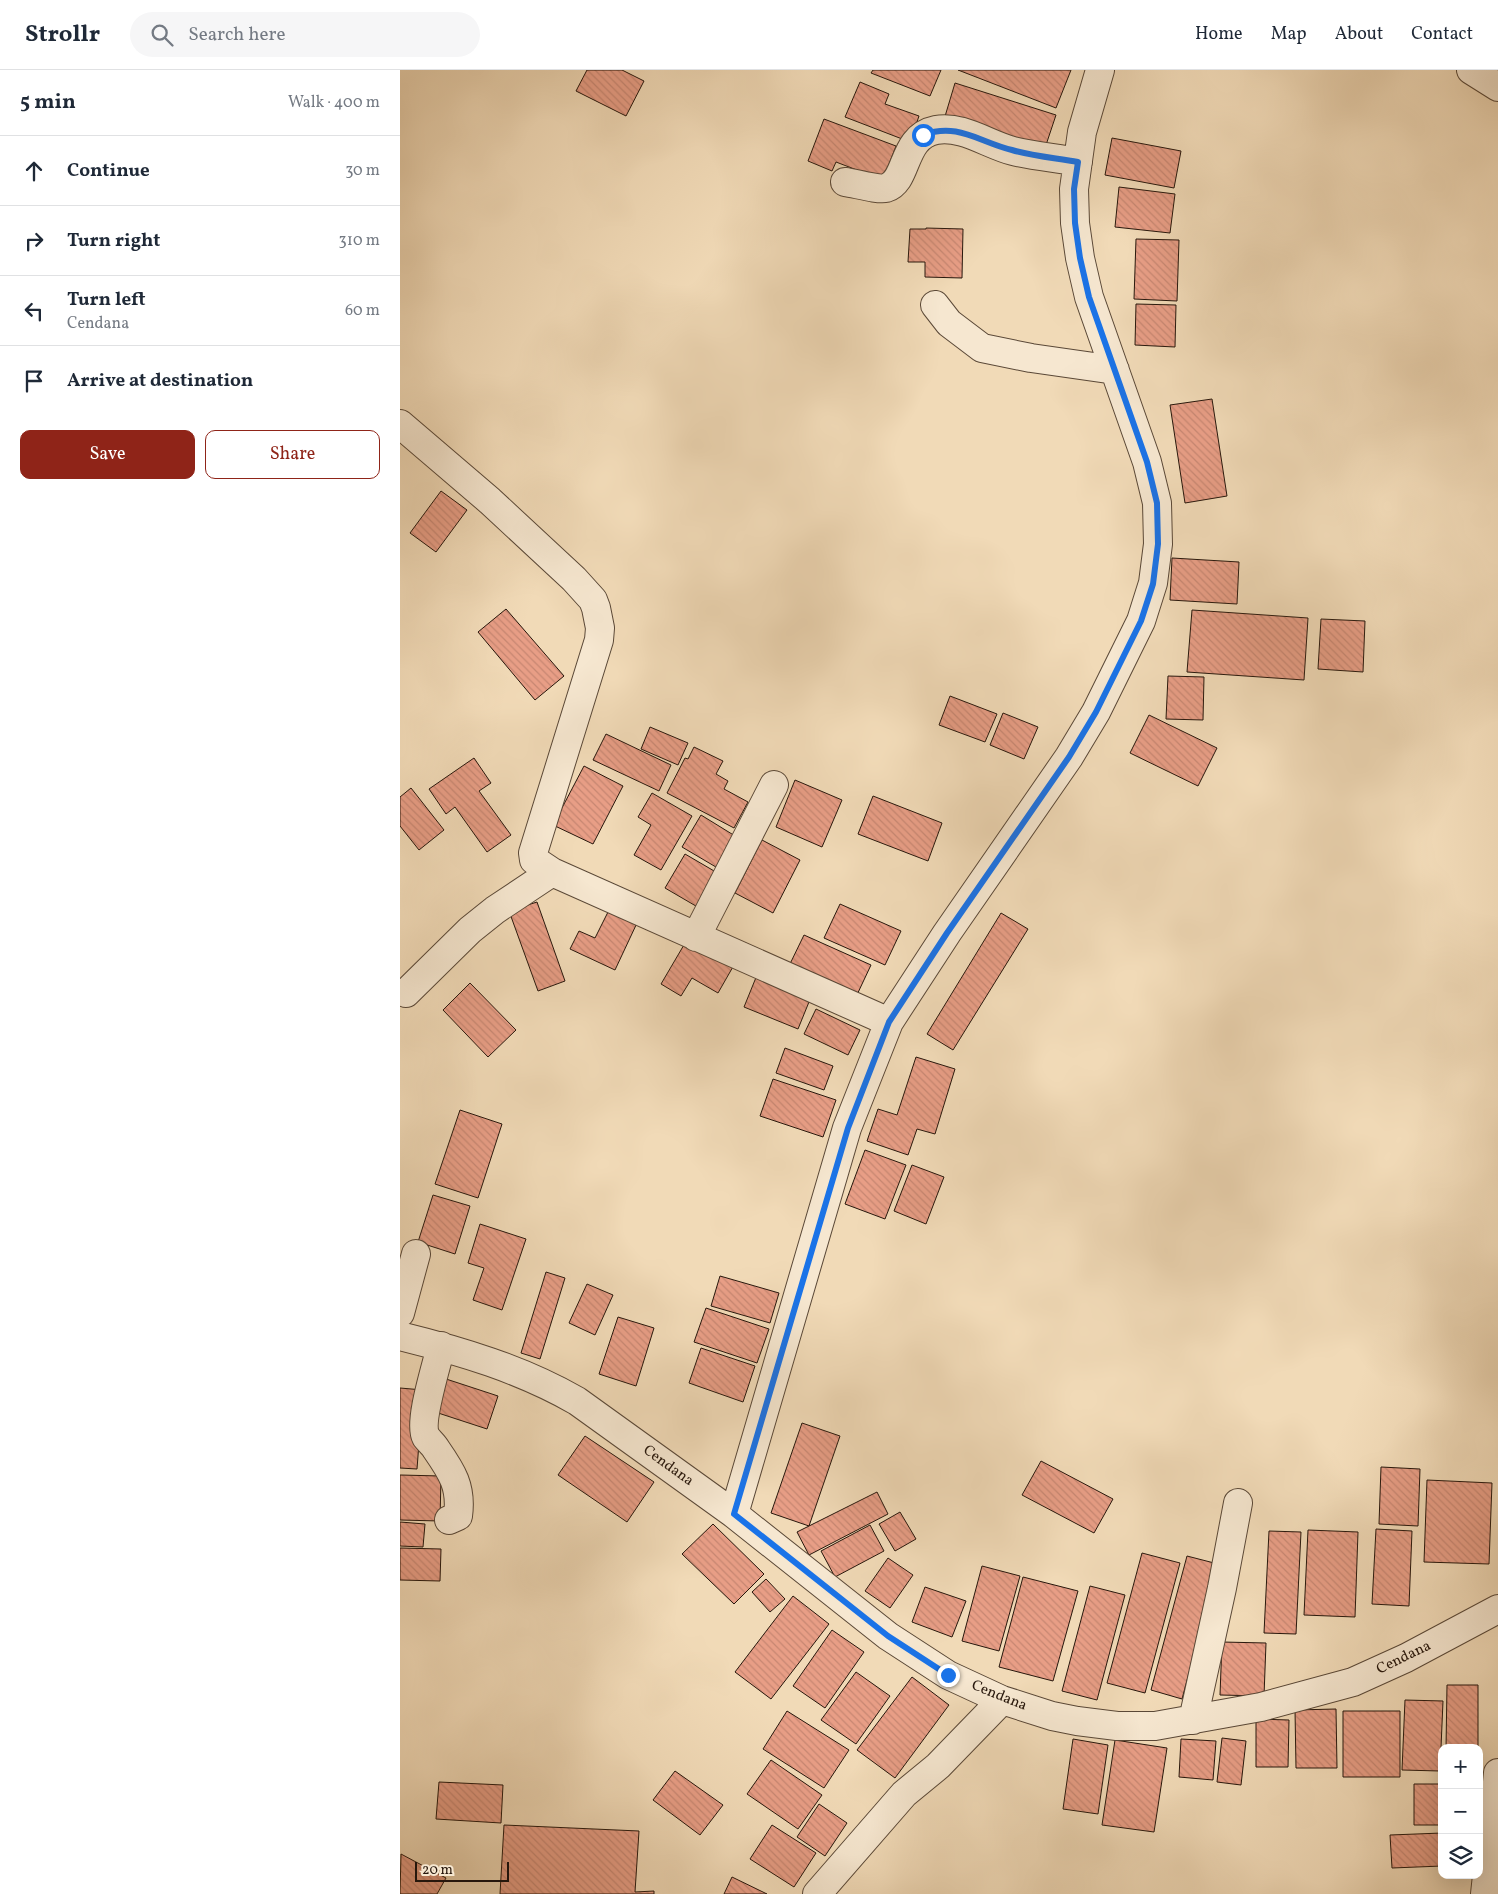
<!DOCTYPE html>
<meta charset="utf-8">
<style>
:root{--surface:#fff;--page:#f6f6f7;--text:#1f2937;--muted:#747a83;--line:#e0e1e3;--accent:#8f2418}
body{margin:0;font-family:Vollkorn,serif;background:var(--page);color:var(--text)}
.controls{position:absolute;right:15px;bottom:15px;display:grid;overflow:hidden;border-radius:10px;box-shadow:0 5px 20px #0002}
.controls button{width:45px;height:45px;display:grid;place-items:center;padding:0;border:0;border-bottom:1px solid var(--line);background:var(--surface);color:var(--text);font:25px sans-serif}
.scale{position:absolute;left:15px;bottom:12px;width:94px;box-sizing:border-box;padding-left:5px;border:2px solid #27170c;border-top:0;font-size:14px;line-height:18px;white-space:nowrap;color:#27170c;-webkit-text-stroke:4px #f6e7d0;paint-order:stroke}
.stop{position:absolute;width:15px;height:15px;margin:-11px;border:4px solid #1a73e8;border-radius:50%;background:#fff}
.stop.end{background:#1a73e8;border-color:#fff;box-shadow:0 1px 5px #0008}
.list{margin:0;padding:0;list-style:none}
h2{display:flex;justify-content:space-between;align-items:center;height:65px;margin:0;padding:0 20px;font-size:21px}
h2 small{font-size:16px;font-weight:400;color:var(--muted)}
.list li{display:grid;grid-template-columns:32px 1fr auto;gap:15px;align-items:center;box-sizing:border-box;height:70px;padding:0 20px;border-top:1px solid var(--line)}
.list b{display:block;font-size:19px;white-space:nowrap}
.list p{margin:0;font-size:16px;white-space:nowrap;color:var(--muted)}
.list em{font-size:16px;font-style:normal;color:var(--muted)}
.actions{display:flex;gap:10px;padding:15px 20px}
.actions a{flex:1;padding:11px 0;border:1px solid var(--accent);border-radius:10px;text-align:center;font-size:18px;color:var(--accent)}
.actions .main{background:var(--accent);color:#fff}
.icon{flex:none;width:28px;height:28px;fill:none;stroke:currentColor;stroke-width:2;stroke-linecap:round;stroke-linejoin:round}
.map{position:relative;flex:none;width:1098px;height:1824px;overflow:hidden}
header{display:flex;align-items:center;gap:30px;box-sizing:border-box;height:70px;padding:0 25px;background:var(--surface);border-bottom:1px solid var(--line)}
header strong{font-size:24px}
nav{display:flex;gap:28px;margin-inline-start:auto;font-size:18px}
.search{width:350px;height:45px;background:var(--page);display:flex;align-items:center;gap:12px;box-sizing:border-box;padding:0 18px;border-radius:28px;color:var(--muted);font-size:19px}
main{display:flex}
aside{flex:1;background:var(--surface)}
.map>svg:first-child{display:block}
.building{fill:url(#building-back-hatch);stroke:#27170c}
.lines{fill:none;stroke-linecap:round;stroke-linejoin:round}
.street-casing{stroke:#5a4837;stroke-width:30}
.street{stroke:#f6e7d0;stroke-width:28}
.route{stroke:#1a73e8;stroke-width:6}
.labels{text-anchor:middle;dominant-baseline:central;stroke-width:5;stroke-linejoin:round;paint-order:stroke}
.street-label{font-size:15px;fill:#27170c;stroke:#f6e7d0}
</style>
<header>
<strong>Strollr</strong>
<div class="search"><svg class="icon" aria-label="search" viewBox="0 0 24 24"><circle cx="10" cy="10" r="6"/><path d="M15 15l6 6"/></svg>Search here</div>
<nav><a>Home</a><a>Map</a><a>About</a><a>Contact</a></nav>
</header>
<main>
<aside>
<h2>5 min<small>Walk · 400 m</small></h2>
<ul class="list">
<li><svg class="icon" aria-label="ahead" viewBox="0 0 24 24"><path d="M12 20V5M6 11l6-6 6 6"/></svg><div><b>Continue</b></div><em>30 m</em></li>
<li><svg class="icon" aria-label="right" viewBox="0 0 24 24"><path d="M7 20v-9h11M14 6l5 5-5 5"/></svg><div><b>Turn right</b></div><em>310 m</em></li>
<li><svg class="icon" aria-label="left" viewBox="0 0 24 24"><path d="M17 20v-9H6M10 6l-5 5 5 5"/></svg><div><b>Turn left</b><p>Cendana</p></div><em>60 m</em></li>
<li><svg class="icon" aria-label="arrive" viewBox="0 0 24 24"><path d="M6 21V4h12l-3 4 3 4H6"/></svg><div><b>Arrive at destination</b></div></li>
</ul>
<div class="actions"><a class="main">Save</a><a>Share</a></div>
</aside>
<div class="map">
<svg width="1098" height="1824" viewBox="0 0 1098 1824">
<defs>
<pattern id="building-back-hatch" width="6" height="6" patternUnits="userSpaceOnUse" patternTransform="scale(1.25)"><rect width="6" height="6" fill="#e89e86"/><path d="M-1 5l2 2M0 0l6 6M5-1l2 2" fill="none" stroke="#c78772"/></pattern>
</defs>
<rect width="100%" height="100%" fill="#f1dab7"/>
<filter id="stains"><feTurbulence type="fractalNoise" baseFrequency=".004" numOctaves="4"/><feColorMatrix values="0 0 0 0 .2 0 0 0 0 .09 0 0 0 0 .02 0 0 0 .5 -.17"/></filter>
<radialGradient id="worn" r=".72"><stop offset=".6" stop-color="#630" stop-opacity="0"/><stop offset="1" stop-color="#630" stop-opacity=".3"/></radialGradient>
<!-- building -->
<path class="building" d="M187 0H222L244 11 226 46 176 21Z
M473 0H541L530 26 471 3Z
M558 0H671L656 38Z
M460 12 489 24 485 34 519 46 510 72 445 47Z
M555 13 656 45 643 84 543 53Z
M424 49 496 76 483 110 436 92 432 101 408 91Z
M712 68 781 81 774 118 705 105Z
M719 117 775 124 770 163 715 157Z
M526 158 563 159 562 208 525 207V192H508L510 159H526Z
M736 169 779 170 777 231 734 229Z
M736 234 776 235 775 277 735 275Z
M812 329 827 426 785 433 770 335Z
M41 421 67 440 36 482 10 463Z
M772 488 839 492 837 534 770 530Z
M106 539 164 606 135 630 78 562Z
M792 540 908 548 904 610 787 602Z
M921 549 965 551 963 602 918 599Z
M768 606 804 607 803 650 766 649Z
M550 626 597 644 585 672 539 655Z
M603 643 638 657 624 689 590 675Z
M749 645 817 678 798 716 730 683Z
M250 657 288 673 278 695 241 679Z
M206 664 271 695 259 721 193 690Z
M294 677 323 691 316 704 328 711 324 719 348 732 334 758 267 723 285 688 288 689Z
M74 688 91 713 79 721 111 765 87 782 55 737 46 744 29 719Z
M184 696 223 716 193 774 153 755Z
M395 710 442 730 422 777 376 757Z
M11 718 44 760 19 780 0 756V727Z
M252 723 292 746 261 800 234 785 251 755 238 747Z
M473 726 542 753 528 791 458 764Z
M301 745 340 769 321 800 282 777Z
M362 770 400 790 373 843 335 823Z
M285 784 321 805 301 839 265 818Z
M137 832 165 911 138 921 109 841Z
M440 834 501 861 485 895 424 868Z
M209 840 237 853 215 900 170 879 179 861 195 868Z
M601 843 628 859 553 980 527 964Z
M404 865 471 895 455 929 388 898Z
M288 868 334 895 318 923 292 908 281 926 261 914Z
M357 905 411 927 398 959 344 937Z
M70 913 116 960 88 987 43 940Z
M416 939 460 960 448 985 404 964Z
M385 978 433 996 424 1020 376 1003Z
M516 987 555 999 535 1064 517 1059 508 1085 467 1071 478 1039 497 1045Z
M373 1009 436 1030 423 1067 360 1046Z
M60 1040 102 1054 78 1128 35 1114Z
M465 1080 506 1095 485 1149 445 1134Z
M512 1095 544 1107 526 1154 494 1141Z
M33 1125 70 1136 55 1184 18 1172Z
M80 1154 126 1169 102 1240 73 1230 84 1198 68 1193Z
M146 1202 165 1208 140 1289 121 1283Z
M320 1206 379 1223 370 1253 311 1236Z
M187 1214 213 1225 195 1265 169 1253Z
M306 1238 369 1259 357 1293 294 1272Z
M218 1247 254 1258 236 1316 199 1304Z
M301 1278 355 1296 343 1332 289 1313Z
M40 1307 98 1326 87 1359 29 1340Z
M0 1318 23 1320 17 1399 0 1398Z
M402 1353 440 1366 409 1456 371 1443Z
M185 1366 254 1412 227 1452 158 1405Z
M641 1391 713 1429 694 1463 622 1425Z
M981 1397 1020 1399 1018 1456 979 1454Z
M0 1405 41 1406 40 1451 0 1450Z
M1027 1410 1092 1413 1089 1494 1024 1492Z
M477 1422 488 1444 409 1485 397 1462Z
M500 1442 516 1469 495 1481 479 1454Z
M0 1452 25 1454 23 1477 0 1476Z
M313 1454 364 1504 334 1534 282 1484Z
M470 1455 484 1481 435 1507 421 1481Z
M976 1459 1012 1461 1009 1536 972 1534Z
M908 1460 958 1462 955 1547 904 1545Z
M869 1461 901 1462 896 1564 864 1563Z
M0 1478 41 1479 40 1511 0 1510Z
M742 1483 780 1493 745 1623 707 1613Z
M787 1486 818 1494 782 1629 751 1620Z
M488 1488 513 1505 490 1538 465 1521Z
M582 1496 620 1506 599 1581 562 1571Z
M623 1507 678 1521 653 1611 599 1597Z
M366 1509 385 1529 370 1542 352 1522Z
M690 1516 725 1525 697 1630 662 1621Z
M525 1517 566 1531 552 1567 512 1552Z
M393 1526 429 1554 371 1629 335 1602Z
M432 1560 464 1582 425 1638 393 1616Z
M822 1572 866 1573 864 1626 820 1625Z
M456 1602 490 1626 456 1674 421 1650Z
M512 1607 549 1635 495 1708 457 1680Z
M1047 1615H1078V1678H1046Z
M1005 1630 1043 1631 1040 1701 1002 1700Z
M936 1639 937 1698H896L895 1640Z
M387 1641 449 1680 424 1718 363 1679Z
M943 1641H1000V1707H943Z
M856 1649 889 1650 888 1697H856Z
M822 1668 846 1671 841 1715 817 1712Z
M673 1669 708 1675 698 1744 663 1739Z
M781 1669 816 1671 813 1710 779 1707Z
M715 1670 767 1678 754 1762 702 1755Z
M371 1690 422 1725 398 1759 347 1724Z
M275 1701 323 1735 300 1765 253 1730Z
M1079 1711H1085L1079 1760Z
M39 1712 103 1715 101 1753 36 1749Z
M1014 1714H1042V1755H1014Z
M419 1734 447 1753 425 1786 397 1767Z
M104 1755 239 1761 235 1822 254 1821V1824H100Z
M372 1755 416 1783 394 1817 350 1789Z
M1042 1763V1796L992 1798 990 1765Z
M1 1784 46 1808 37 1824H0Z
M332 1807 367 1824H324Z"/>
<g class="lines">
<defs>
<path id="street" d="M1071 0 1098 17
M445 112C454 113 478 120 486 118 509 111 501 67 536 60 562 55 589 75 613 81 634 86 657 88 678 92
M535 235 549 253 582 278 631 288 715 300
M0 354 90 431 174 509 193 530 196 538 200 558 199 570 133 783 134 790 152 802 489 952
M296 867 374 715
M6 923 70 860 95 840 152 802
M0 1243 16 1184
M0 1266C61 1281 121 1299 177 1331L334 1444 488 1566 548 1605 602 1630 652 1646 677 1651 717 1656H755L861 1637 953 1612 1006 1588 1098 1539
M41 1276C37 1295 18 1352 26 1367 29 1371 34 1375 36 1379 52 1402 62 1417 58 1446L49 1450
M334 1444 447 1058 489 952 547 863 669 687 696 642 741 551 753 513 758 474 757 433 747 392 689 227 680 188 675 153 674 119 682 62 700 0
M793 1650 822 1518 838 1433
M417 1824 504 1724 538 1696 602 1630
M1085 1824 1098 1703"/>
</defs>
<!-- street casing -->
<use href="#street" class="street-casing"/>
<!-- street -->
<use href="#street" class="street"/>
</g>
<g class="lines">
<!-- route -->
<path class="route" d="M523 65C558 52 579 72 612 80 633 86 656 88 678 92L674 119 675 153 680 188 689 227 747 392 757 433 758 474 753 514 741 551 696 642 669 687 547 863 489 952 448 1058 334 1444 488 1566 548 1605"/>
</g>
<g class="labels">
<!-- street labels -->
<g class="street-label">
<text transform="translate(268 1396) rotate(36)">Cendana</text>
<text transform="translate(1004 1588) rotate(-26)">Cendana</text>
<text transform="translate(599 1626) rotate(22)">Cendana</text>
</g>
</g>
<rect width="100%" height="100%" filter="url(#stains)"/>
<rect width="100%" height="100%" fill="url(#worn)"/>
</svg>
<div class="controls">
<button>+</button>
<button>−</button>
<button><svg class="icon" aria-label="layers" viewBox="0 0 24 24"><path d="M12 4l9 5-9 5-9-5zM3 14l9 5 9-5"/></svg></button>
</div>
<div class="scale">20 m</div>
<div class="stop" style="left:523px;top:65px"></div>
<div class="stop end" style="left:548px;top:1605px"></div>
</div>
</main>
